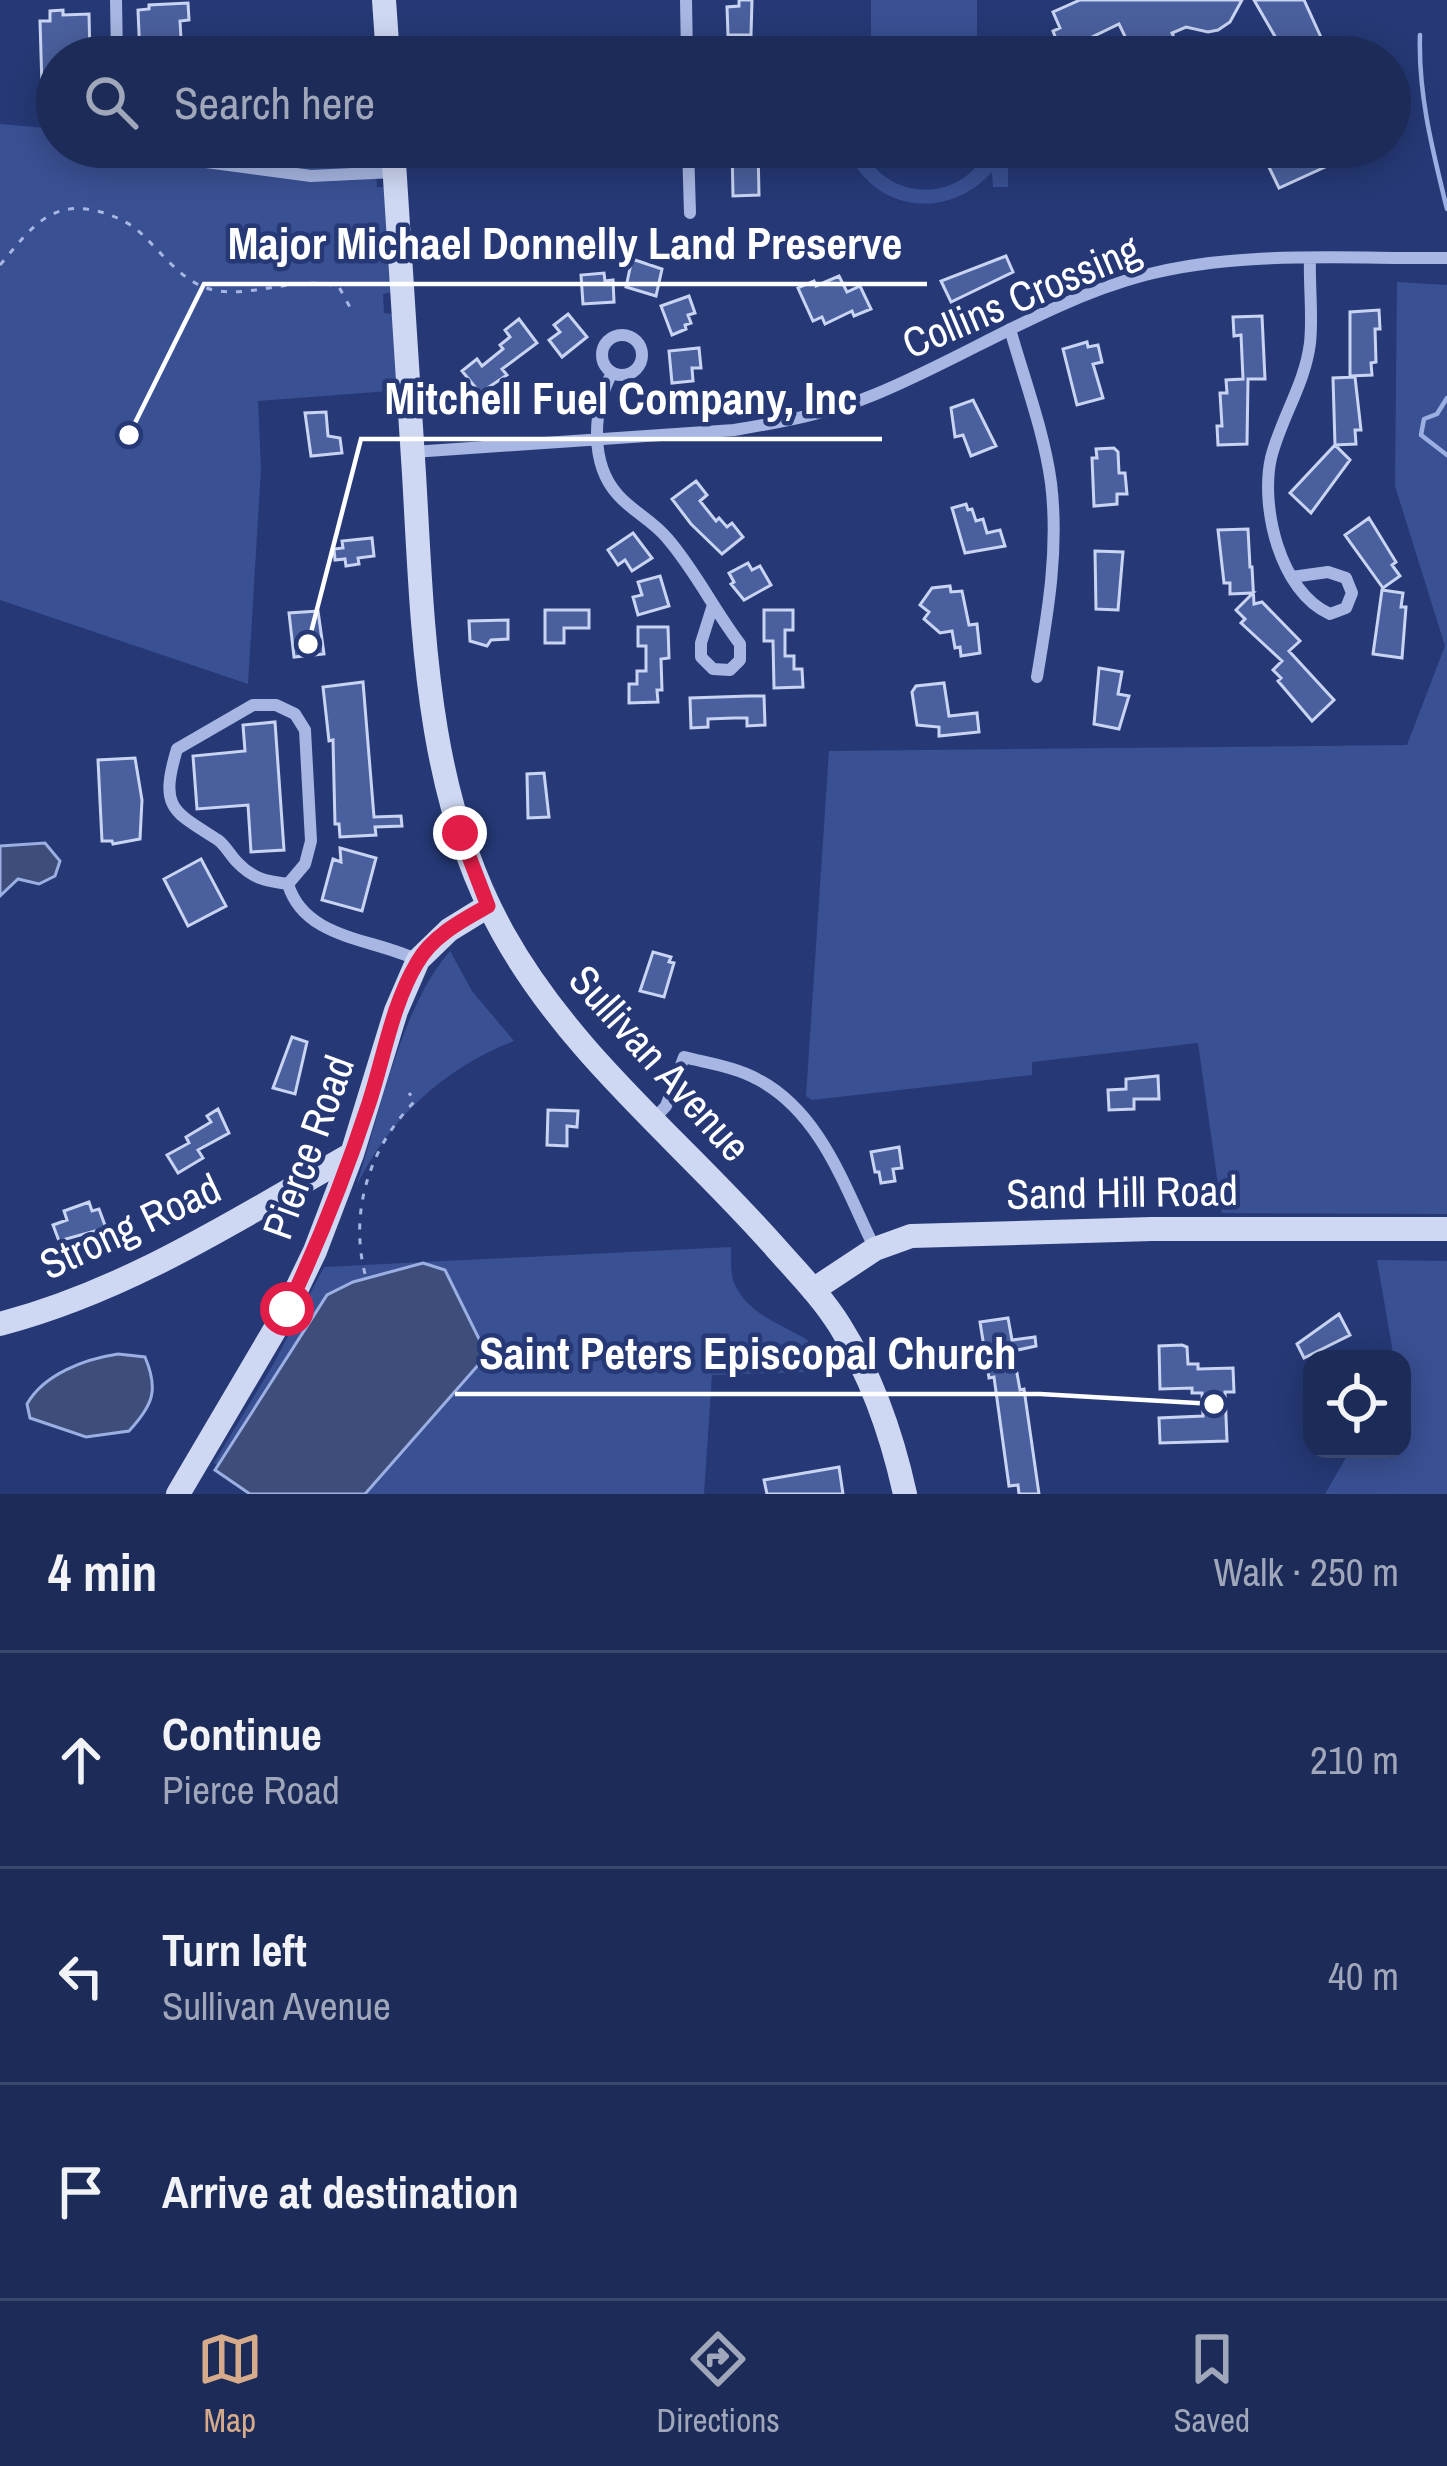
<!DOCTYPE html>
<meta charset="utf-8">
<style>
:root{--surface:#1c2b58;--page:#25335e;--text:#f1f3f6;--muted:#a0a7ba;--line:#3a476e;--accent:#d6ab8b}
body{margin:0;font-family:"Archivo Narrow",sans-serif;background:var(--page);color:var(--text)}
.controls{position:absolute;right:36px;bottom:36px;display:grid;overflow:hidden;border-radius:24px;box-shadow:0 6px 30px #0003}
.controls button{width:108px;height:108px;display:grid;place-items:center;padding:0;border:0;border-bottom:3px solid var(--line);background:var(--surface);color:var(--text);font:60px sans-serif}
.stop{position:absolute;width:36px;height:36px;margin:-27px;border:9px solid #e11d48;border-radius:50%;background:#fff}
.stop.end{background:#e11d48;border-color:#fff;box-shadow:0 3px 12px #0008}
.list{margin:0;padding:0;list-style:none}
h2{display:flex;justify-content:space-between;align-items:center;height:156px;margin:0;padding:0 48px;font-size:51px}
h2 small{font-size:39px;font-weight:400;color:var(--muted)}
.list li{display:grid;grid-template-columns:78px 1fr auto;gap:36px;align-items:center;box-sizing:border-box;height:216px;padding:0 48px;border-top:3px solid var(--line)}
.list b{display:block;font-size:45px;white-space:nowrap}
.list p{margin:0;font-size:39px;white-space:nowrap;color:var(--muted)}
.list em{font-size:39px;font-style:normal;color:var(--muted)}
.icon{flex:none;width:66px;height:66px;fill:none;stroke:currentColor;stroke-width:2;stroke-linecap:round;stroke-linejoin:round}
.map{position:relative;flex:none;width:1447px;height:1494px;overflow:hidden}
.search{position:absolute;background:var(--surface);box-shadow:0 6px 30px #0003;left:36px;right:36px;top:36px;height:132px;display:flex;align-items:center;gap:30px;box-sizing:border-box;padding:0 42px;border-radius:66px;color:var(--muted);font-size:45px}
.sheet{height:804px;background:var(--surface)}
nav{display:flex;justify-content:space-around;align-items:center;box-sizing:border-box;height:168px;border-top:3px solid var(--line);background:var(--surface);font-size:33px;color:var(--muted)}
nav a{display:grid;justify-items:center;gap:6px}
nav .on{color:var(--accent)}
.map>svg:first-child{display:block}
.green{fill:#395093}
.water{fill:#3e4d7a;stroke:#9bafe3;stroke-width:3}
.lines{fill:none;stroke-linecap:round;stroke-linejoin:round}
.stream{stroke:#9bafe3;stroke-width:4.5}
.building{fill:#4a609e;stroke:#c9d4f2;stroke-width:3}
.path{stroke:#a7b6e2;stroke-width:3;stroke-dasharray:6 9;stroke-linecap:butt}
.street{stroke:#a7b6e2;stroke-width:12}
.secondary{stroke:#cfd8f3;stroke-width:24}
.route{stroke:#e11d48;stroke-width:15}
.labels{text-anchor:middle;dominant-baseline:central;stroke-width:9;stroke-linejoin:round;paint-order:stroke}
.street-label{font-size:42px;fill:#fff;stroke:#263976}
.leader{fill:none;stroke:#fff;stroke-width:4.5}
.callout-dot{fill:#fff;stroke:#263976;stroke-width:4.5}
.callout-label{font-size:45px;text-anchor:middle;font-weight:bold;fill:#fff;stroke:#263976;stroke-width:9;stroke-linejoin:round;paint-order:stroke}
</style>
<div class="map">
<svg width="1447" height="1494" viewBox="0 0 1447 1494">
<rect width="100%" height="100%" fill="#263976"/>
<!-- green -->
<path class="green" d="M871 0H977V57H871Z
M0 124 57 129V147H242L375 160 377 187H384L392 292 383 294 384 313 394 314 396 380H388L389 391 258 401 261 469 248 684 0 600Z
M846 147H861C888 204 963 204 989 147H1008V187H993L992 172C947 222 871 212 846 147Z
M1397 282 1447 285V1214L1222 1213 1198 1043 1032 1062V1075L812 1100 806 1096 829 751 1407 745 1445 646 1395 486Z
M450 951 472 991 514 1041C443 1069 389 1119 356 1187 379 1116 401 1007 450 951Z
M731 1247C731 1259 730 1275 735 1285 756 1329 818 1329 837 1371L712 1375 704 1494H274L214 1463 274 1363 324 1267Z
M1377 1260 1447 1261V1494H1325L1351 1449H1402V1359H1394Z"/>
<!-- water -->
<path class="water" d="M45 843 60 861 55 876 39 884 18 879 0 896V846Z
M423 1263 445 1270 487 1355 365 1494H250L215 1470 327 1295 353 1282Z
M118 1354 145 1357C159 1390 153 1405 129 1431L86 1437 30 1418 27 1404C44 1374 85 1359 118 1354Z"/>
<g class="lines">
<!-- stream -->
<path class="stream" d="M1420 35C1418 95 1433 152 1447 209
M1447 398 1437 414 1424 419 1421 435 1447 455"/>
</g>
<!-- building -->
<path class="building" d="M739 0H752L751 35H728L727 7 739 6Z
M1080 0H1242L1230 22 1218 30 1208 32 1186 27 1172 33 1183 57H1135L1119 24 1086 40 1094 57H1047L1042 45 1056 39 1053 31 1060 28 1053 12Z
M1254 0H1304L1330 57H1253L1280 45Z
M188 3 189 20 180 21 182 56 140 57 138 10 149 9V5Z
M63 10V15L89 14 90 57H57V86L42 87 40 21H50V11Z
M732 147H758L759 195 733 196Z
M1280 147H1369L1279 188 1267 163 1283 156Z
M1006 256 1013 272 951 302 941 281Z
M632 259 662 269 656 296 626 287Z
M604 273 605 281 613 280 614 302 583 304 581 275Z
M839 276 847 292 860 286 871 309 854 316 852 311 825 324 822 317 813 321 798 288 814 281 816 286Z
M689 296 695 313 688 315 691 323 685 325 686 329 672 335 661 306Z
M1379 310 1380 329H1375L1376 362 1371 363 1372 375 1350 376V312Z
M568 314 587 337 562 357 549 340 560 332 554 325Z
M1262 316 1265 379H1248L1247 444 1218 445 1217 426H1222L1220 393H1227L1226 380 1243 379 1241 335 1234 336 1233 317Z
M519 319 537 343 502 369 507 375 480 393 462 371 477 359 482 366 503 349 500 345 510 337 505 330Z
M1087 342 1088 347 1098 345 1102 362 1093 364 1103 398 1077 405 1063 349Z
M699 348 701 368H692L693 381 672 383 669 351Z
M1355 377 1361 430H1355L1356 444 1335 445 1333 378Z
M973 400 996 446 971 456 963 435 955 437 951 408Z
M326 412 328 436 340 438 342 453 311 456 305 413Z
M1335 445 1350 460 1311 513 1290 493Z
M1114 448 1118 452 1119 473H1125L1127 494H1117V504L1094 506 1092 458H1097L1096 449Z
M696 481 707 495 700 501 716 521 719 518 727 527 732 523 743 537 722 554 691 524 672 499Z
M966 504 968 510 972 509 976 521 983 519 987 533 1000 530 1005 546 965 553 952 508Z
M1369 518 1396 562 1392 565 1400 576 1383 588 1345 535Z
M1248 529 1250 567H1252L1254 604 1262 602 1300 641 1289 651 1334 700 1312 721 1278 681 1281 678 1273 670 1282 661 1241 623 1245 619 1236 610 1253 593 1230 594V583H1224L1218 530Z
M633 533 652 558 632 571 625 560 618 565 608 550Z
M372 538 374 556 358 558 359 564 346 566 345 559 335 560 334 549 343 548 342 541Z
M1095 551 1123 552 1118 610 1096 609Z
M748 563 752 570 760 566 771 585 744 600 731 584 734 582 729 573Z
M660 576 669 606 638 615 633 597 642 595 638 582Z
M950 586 951 592 962 591 969 625 977 624 980 653 961 656 960 647 955 648 952 631 940 633 924 619 929 612 920 605 932 588Z
M1382 590 1403 593 1401 607H1406L1402 658 1373 654Z
M545 610H589V628H564V643H545Z
M764 610H793V630H785V656H794V669H802L803 687 774 688 773 641H764Z
M318 611 324 654 294 657 289 613Z
M508 620V639L491 640 487 646 470 641 469 621Z
M638 627H668L669 658 661 659 662 690H657L658 702 629 703V684H637V671H646V646H638Z
M1099 668 1122 672 1118 694 1129 696 1119 729 1094 724Z
M363 682 374 817 401 816 402 826 375 827 376 835 340 837 339 824H335L333 740 329 741 323 687Z
M944 683 949 716 977 713 979 732 939 736V727L917 725 912 692 916 686Z
M749 696H764L765 725 747 726V718H734L708 719V727L691 728 690 698Z
M275 722 284 850 251 852 248 805 197 809 193 756 245 751 243 725Z
M135 758 142 800 140 839 113 844 112 841H102L98 760Z
M544 773 549 817 528 818 527 774Z
M340 848 376 858 362 911 322 900 333 859 341 862Z
M201 859 226 906 188 926 164 879Z
M653 952 671 957 669 962 674 963 664 997 640 991Z
M292 1037 307 1042 295 1094 273 1088Z
M1158 1076 1159 1099H1134V1109L1109 1110 1108 1090 1126 1089V1079Z
M218 1109 229 1133 198 1150 203 1158 178 1173 167 1155 189 1143 186 1137 211 1122 207 1116Z
M548 1110 578 1111 577 1127 567 1126V1146L547 1145Z
M899 1147 902 1168 893 1169 895 1181 881 1183 879 1172H875L871 1152Z
M89 1202 92 1211 99 1209 106 1228 59 1241 53 1225 67 1220 64 1211Z
M1339 1314 1350 1335 1304 1358 1297 1344Z
M1008 1318 1012 1340 1035 1337 1036 1346 1013 1351 1020 1390 1024 1389 1039 1494H1019L1018 1485 1009 1486 994 1377 989 1378 980 1322Z
M1182 1345 1187 1347 1188 1364H1198V1369L1233 1368 1234 1392H1225L1227 1441 1160 1443 1159 1418 1203 1416 1202 1393H1192V1388L1160 1389 1159 1346Z
M839 1467 843 1494H767L764 1480Z"/>
<g class="lines">
<!-- path -->
<path class="path" d="M0 265C28 232 49 199 97 211 116 216 131 223 145 237 161 253 179 276 201 286 243 304 295 273 339 287L351 309
M365 1274C349 1210 370 1147 415 1101L409 1093"/>
<!-- street -->
<path class="street" d="M116 0 117 57
M686 0 687 57
M143 147 176 158 311 176 394 172
M688 147 690 213
M1010 329C1024 379 1044 431 1051 483 1059 549 1048 612 1037 677
M602 355a20 20 0 1 1 40 0a20 20 0 1 1-40 0Z
M612 373C593 408 589 463 618 495 632 511 653 521 667 538 695 570 714 610 740 644V660L730 670 713 669 701 657V643L712 608
M413 452 734 430C782 422 831 413 876 394 966 357 1050 300 1145 275 1242 250 1348 259 1447 258
M1292 577 1328 572 1346 578 1352 593 1346 608 1330 614C1280 592 1260 507 1271 458 1281 418 1305 384 1310 343 1313 316 1309 286 1310 259
M288 884C266 881 253 879 237 862 230 855 226 846 218 840 173 811 159 809 177 749L253 705H276L295 714 305 730 311 841 305 864 288 884C304 939 372 938 418 960
M653 1120 666 1106 684 1057C707 1063 736 1067 757 1079 821 1112 845 1188 875 1249"/>
<!-- secondary -->
<path class="secondary" d="M384 0 388 57
M393 147C400 256 407 365 414 474 423 629 425 793 503 933 572 1057 684 1143 776 1248 798 1273 822 1297 840 1326 872 1377 892 1435 905 1494
M813 1290 875 1249 911 1236 1152 1229H1447
M0 1324C129 1290 238 1219 352 1154
M178 1494 287 1309 315 1251 352 1154 396 1011 418 960 449 930 488 906"/>
</g>
<g class="lines">
<!-- route -->
<path class="route" d="M287 1309C319 1242 346 1173 369 1103 384 1057 392 1005 417 963 432 936 463 920 488 906L460 833"/>
</g>
<g class="labels">
<!-- street labels -->
<g class="street-label">
<text transform="translate(1021 296) rotate(-23)">Collins Crossing</text>
<text transform="translate(660 1063) rotate(48)">Sullivan Avenue</text>
<text transform="translate(308 1147) rotate(-70)">Pierce Road</text>
<text transform="translate(1122 1192) rotate(-1)">Sand Hill Road</text>
<text transform="translate(130 1226) rotate(-25)">Strong Road</text>
</g>
</g>
<!-- callouts -->
<path class="leader" d="M129 435L204 284H927M308 644L361 439H882M1214 1404L1040 1394H455"/>
<g class="callout-dot">
<circle cx="129" cy="435" r="12"/>
<circle cx="308" cy="644" r="12"/>
<circle cx="1214" cy="1404" r="12"/>
</g>
<g class="callout-label">
<text x="565" y="259">Major Michael Donnelly Land Preserve</text>
<text x="621" y="414">Mitchell Fuel Company, Inc</text>
<text x="748" y="1369">Saint Peters Episcopal Church</text>
</g>
</svg>
<div class="controls">
<button><svg class="icon" aria-label="locate" viewBox="0 0 24 24"><circle cx="12" cy="12" r="6"/><path d="M12 2v4M12 18v4M2 12h4M18 12h4"/></svg></button>
</div>
<div class="stop" style="left:287px;top:1309px"></div>
<div class="stop end" style="left:460px;top:833px"></div>
<div class="search"><svg class="icon" aria-label="search" viewBox="0 0 24 24"><circle cx="10" cy="10" r="6"/><path d="M15 15l6 6"/></svg>Search here</div>
</div>
<section class="sheet">
<h2>4 min<small>Walk · 250 m</small></h2>
<ul class="list">
<li><svg class="icon" aria-label="ahead" viewBox="0 0 24 24"><path d="M12 20V5M6 11l6-6 6 6"/></svg><div><b>Continue</b><p>Pierce Road</p></div><em>210 m</em></li>
<li><svg class="icon" aria-label="left" viewBox="0 0 24 24"><path d="M17 20v-9H6M10 6l-5 5 5 5"/></svg><div><b>Turn left</b><p>Sullivan Avenue</p></div><em>40 m</em></li>
<li><svg class="icon" aria-label="arrive" viewBox="0 0 24 24"><path d="M6 21V4h12l-3 4 3 4H6"/></svg><div><b>Arrive at destination</b></div></li>
</ul>
</section>
<nav>
<a class="on"><svg class="icon" aria-label="map" viewBox="0 0 24 24"><path d="M3 6l6-2 6 2 6-2v14l-6 2-6-2-6 2zM9 4v14M15 6v14"/></svg>Map</a>
<a><svg class="icon" aria-label="directions" viewBox="0 0 24 24"><path d="M12 3l9 9-9 9-9-9zM9 14v-3h6M13 9l2 2-2 2"/></svg>Directions</a>
<a><svg class="icon" aria-label="saved" viewBox="0 0 24 24"><path d="M7 4h10v16l-5-4-5 4z"/></svg>Saved</a>
</nav>
